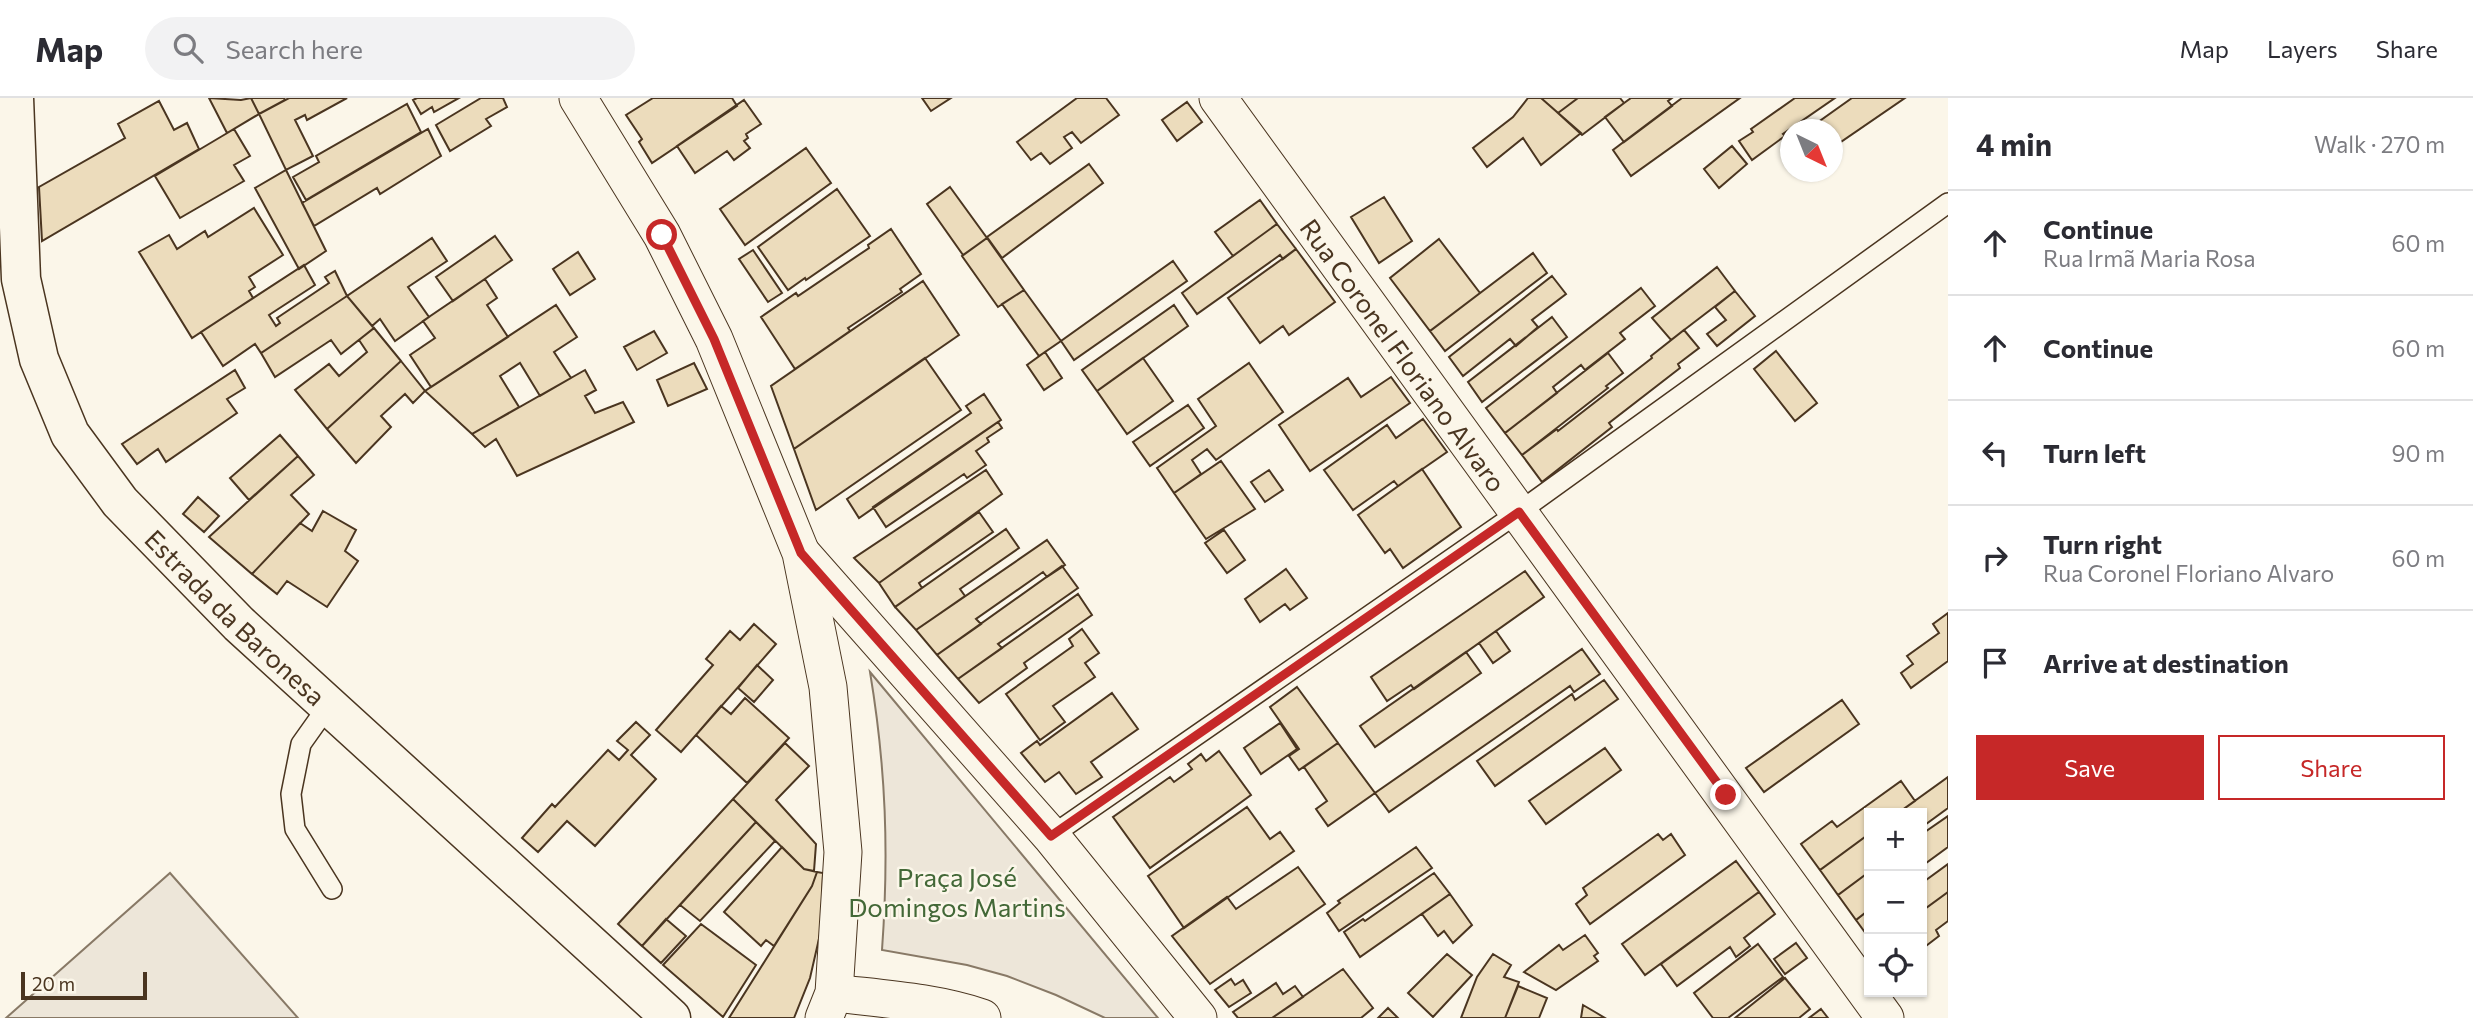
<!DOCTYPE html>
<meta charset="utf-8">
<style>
:root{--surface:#fff;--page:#f2f2f3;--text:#2b2b33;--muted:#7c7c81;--line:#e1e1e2;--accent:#c62828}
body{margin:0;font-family:Commissioner,sans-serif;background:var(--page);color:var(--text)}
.controls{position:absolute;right:21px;bottom:21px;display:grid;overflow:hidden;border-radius:0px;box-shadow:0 2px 5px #0004}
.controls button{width:63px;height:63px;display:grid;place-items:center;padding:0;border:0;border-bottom:2px solid var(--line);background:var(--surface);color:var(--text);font:35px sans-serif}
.compass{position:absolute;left:1780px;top:21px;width:63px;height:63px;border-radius:50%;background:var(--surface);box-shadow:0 2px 5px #0004;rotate:137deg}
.scale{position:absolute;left:21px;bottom:18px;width:126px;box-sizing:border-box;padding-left:7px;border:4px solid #4a3520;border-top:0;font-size:19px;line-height:24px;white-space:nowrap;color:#4a3520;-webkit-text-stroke:5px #fbf6e9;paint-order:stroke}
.stop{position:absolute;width:21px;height:21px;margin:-16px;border:5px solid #c62828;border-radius:50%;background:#fff}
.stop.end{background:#c62828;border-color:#fff;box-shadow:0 2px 7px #0008}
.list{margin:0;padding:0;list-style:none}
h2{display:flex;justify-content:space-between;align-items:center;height:91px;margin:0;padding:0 28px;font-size:30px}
h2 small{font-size:23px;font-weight:400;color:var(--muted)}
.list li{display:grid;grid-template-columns:46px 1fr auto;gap:21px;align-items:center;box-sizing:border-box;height:105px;padding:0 28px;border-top:2px solid var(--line)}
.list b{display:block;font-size:26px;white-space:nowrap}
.list p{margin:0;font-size:23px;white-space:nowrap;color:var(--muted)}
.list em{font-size:23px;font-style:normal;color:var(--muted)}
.actions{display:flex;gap:14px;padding:21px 28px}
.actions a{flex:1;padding:16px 0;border:2px solid var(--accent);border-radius:0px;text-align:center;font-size:24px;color:var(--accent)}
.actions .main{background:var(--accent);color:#fff}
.icon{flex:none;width:38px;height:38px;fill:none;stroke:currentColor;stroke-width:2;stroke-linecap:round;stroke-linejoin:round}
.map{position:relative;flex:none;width:1948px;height:920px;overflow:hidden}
header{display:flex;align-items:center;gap:42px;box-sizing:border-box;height:98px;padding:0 35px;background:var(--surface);border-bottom:2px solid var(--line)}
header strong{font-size:33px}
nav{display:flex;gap:38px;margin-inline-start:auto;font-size:24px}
.search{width:490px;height:63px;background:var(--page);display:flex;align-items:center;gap:18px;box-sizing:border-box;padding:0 24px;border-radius:38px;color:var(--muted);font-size:26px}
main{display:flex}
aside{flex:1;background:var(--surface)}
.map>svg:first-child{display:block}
.green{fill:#ede6d9;stroke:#887966;stroke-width:2}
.building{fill:#ecdcbc;stroke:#4a3520;stroke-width:2}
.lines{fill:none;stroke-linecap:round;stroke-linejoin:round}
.service-casing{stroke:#4a3520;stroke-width:22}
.minor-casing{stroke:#4a3520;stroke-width:39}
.secondary-casing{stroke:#4a3520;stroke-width:41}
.service{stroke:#fbf6e9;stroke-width:19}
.minor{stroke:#fbf6e9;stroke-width:37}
.secondary{stroke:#fbf6e9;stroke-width:38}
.route{stroke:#c62828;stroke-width:9}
.labels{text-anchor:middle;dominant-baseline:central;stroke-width:5;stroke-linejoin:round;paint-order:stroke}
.street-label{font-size:26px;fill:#4a3520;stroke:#fbf6e9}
.park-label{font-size:26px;fill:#436837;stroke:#fbf6e9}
</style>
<header>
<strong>Map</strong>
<div class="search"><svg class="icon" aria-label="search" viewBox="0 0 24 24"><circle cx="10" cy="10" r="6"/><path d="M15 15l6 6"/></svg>Search here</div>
<nav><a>Map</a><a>Layers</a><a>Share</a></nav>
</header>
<main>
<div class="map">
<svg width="1948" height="920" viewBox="0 0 1948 920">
<rect width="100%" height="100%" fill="#fbf6e9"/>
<!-- green -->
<path class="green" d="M870 574 1158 920H1105L1056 897 1007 878 967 867 882 852C889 755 886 670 870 574Z
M170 775 298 920H6Z"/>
<!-- building -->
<path class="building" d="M209 0 241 2 251 0 259 16 227 35Z
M251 0H284L285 2 259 16Z
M289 0H347L307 22 305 17 295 22 313 58 286 72 259 16Z
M417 0H459L434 14 432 9 421 16 413 2Z
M481 0H503L507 9 486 21 491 28 450 53 436 27Z
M653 0H732L737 8 652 65 639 44 642 41 626 17Z
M922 0H951L931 13Z
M1077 0H1106L1119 17 1081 45 1072 34 1064 39 1072 50 1050 66 1041 55 1031 62 1017 44Z
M1528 0H1541L1581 35 1541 67 1523 40 1487 69 1473 50 1513 19Z
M1541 0H1578L1558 15Z
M1578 0H1620L1624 5 1582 37 1558 15Z
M1631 0H1672L1668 3 1672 8 1624 44 1605 19Z
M1682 0H1740L1631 78 1613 52Z
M1795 0H1835L1783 36 1785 38 1752 62 1739 43 1753 34 1751 31Z
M1852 0H1905L1832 50V32H1807Z
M744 2 761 26 746 36 748 40 744 43 750 50 734 62 727 53 695 75 677 48Z
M159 3 174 32 187 25 199 51 42 143 39 89 125 40 118 26Z
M1187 4 1202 24 1177 43 1162 22Z
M407 6 421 34 306 102 293 79 319 64 316 58Z
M234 31 250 58 234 67 244 83 180 120 155 78Z
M428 31 441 58 380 96 377 90 314 128 302 105Z
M1732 48 1747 66 1719 90 1704 71Z
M806 50 831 85 745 147 720 111Z
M1089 66 1103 85 1002 160 987 139Z
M286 72 326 153 299 171 255 90Z
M950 89 987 140 963 157 927 106Z
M837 91 870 138 806 182 805 180 788 192 758 149Z
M1384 99 1412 143 1379 165 1351 119Z
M1260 102 1277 126 1233 158 1215 134Z
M254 110 283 157 249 179 255 189 249 193 253 200 192 240 139 154 169 137 177 151 205 133 208 139Z
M1277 126 1296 151 1283 161 1280 157 1197 216 1182 195Z
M891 131 921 176 900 191 902 194 848 230 850 233 795 271 761 219 796 195 798 198 869 150 868 147Z
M495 138 512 162 453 203 436 179Z
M432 140 447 163 408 189 429 219 395 243 380 221 372 228 347 198Z
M987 140 1024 192 998 209 962 158Z
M1439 141 1480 195 1430 233 1390 180Z
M1296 151 1335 204 1289 237 1283 228 1260 245 1228 200Z
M753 152 782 195 768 204 739 161Z
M578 154 595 181 570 197 553 171Z
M1533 155 1547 175 1445 253 1430 233Z
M1173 163 1187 183 1074 262 1061 243Z
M304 167 315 187 269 217 276 228 280 225 277 220 329 185 325 179 335 173 347 198 261 255 255 246 223 268 201 234Z
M1717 169 1735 193 1671 242 1652 220Z
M1552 178 1566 196 1532 222 1538 229 1516 248 1510 241 1463 278 1449 259Z
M485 181 497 200 487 207 508 239 431 289 410 257 435 240 423 223Z
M923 183 959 237 794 351 771 288Z
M1641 190 1655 208 1620 235 1625 241 1585 272 1581 267 1553 289 1557 295 1505 335 1486 310Z
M1024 192 1061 243 1039 258 1002 206Z
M1735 193 1755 218 1717 248 1707 236 1726 222 1715 209Z
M347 198 374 230 341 256 331 242 275 279 261 255Z
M556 207 577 239 554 254 571 280 540 298 520 265 500 278 519 309 472 336 425 293Z
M1174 207 1188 228 1097 293 1082 272Z
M1552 219 1567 239 1482 304 1468 284Z
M374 230 401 263 327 331 295 292 329 266 339 278 367 254 359 242Z
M1684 232 1699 250 1678 266 1680 270 1609 325 1612 329 1542 384 1522 357 1557 331 1558 333 1652 260 1651 258Z
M654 233 667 255 637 272 624 249Z
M1776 253 1817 305 1795 323 1754 271Z
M1045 254 1062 280 1044 292 1027 267Z
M1608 255 1623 275 1606 288 1608 290 1522 357 1505 335Z
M925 260 961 312 816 412 794 351Z
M1143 260 1173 303 1127 336 1097 293Z
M401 263 425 293 413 305 405 296 381 318 391 329 356 365 327 331Z
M694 265 707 291 668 308 657 282Z
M1249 265 1283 314 1216 362 1207 351 1192 362 1201 376 1174 395 1157 370 1216 328 1198 301Z
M235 272 245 290 227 301 237 315 166 364 158 351 137 366 122 346Z
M585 272 596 292 585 298 595 315 623 304 634 324 517 378 496 341 485 349 472 336Z
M1391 279 1410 305 1310 373 1279 327 1348 280 1361 299Z
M984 296 1001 322 859 420 847 401 971 315 966 308Z
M1188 307 1204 330 1150 368 1133 344Z
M1423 321 1447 354 1398 388 1394 383 1353 412 1324 372 1387 327 1396 340Z
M998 324 1002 330 987 340 989 344 976 353 986 367 967 380 964 376 886 429 873 409Z
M280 337 298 358 249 402 230 380Z
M298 358 314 377 291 397 309 416 252 476 209 439Z
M1221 363 1255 411 1206 441 1174 395Z
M1422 371 1461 429 1403 470 1390 451 1385 455 1358 417Z
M986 372 1002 396 879 485 854 460Z
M1269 372 1283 392 1265 404 1251 384Z
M198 399 219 418 204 434 183 416Z
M323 413 356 432 345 453 358 463 327 509 287 483 277 496 252 476 300 425 312 433Z
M979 414 993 434 919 485 922 490 895 509 879 485Z
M1006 431 1019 450 960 491 965 498 916 532 895 509Z
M1224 432 1245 462 1227 475 1205 445Z
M1047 442 1065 467 1047 479 1043 474 976 521 981 526 937 557 916 532Z
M1062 468 1078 490 998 546 1002 550 958 581 937 557Z
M1286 471 1307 500 1290 512 1285 506 1260 524 1245 501Z
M1525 473 1544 499 1414 591 1411 587 1387 603 1371 579Z
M1078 496 1092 517 1024 565 1027 570 979 605 958 581Z
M1948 515V563L1911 590 1901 575 1913 566 1907 558 1939 535 1933 526Z
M754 526 776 546 681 654 656 632 713 567 706 561 730 533 740 542Z
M1082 531 1099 555 1085 565 1095 579 1053 608 1065 624 1040 642 1006 596 1073 548 1069 541Z
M1496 533 1510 553 1493 565 1479 545Z
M1582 551 1600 576 1574 594 1570 588 1389 714 1375 695Z
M1466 554 1481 575 1375 649 1360 628Z
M757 567 773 582 754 604 738 590Z
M1604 582 1618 601 1495 688 1477 663 1572 596 1575 602Z
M1297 589 1338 645 1299 672 1289 658 1299 651 1270 609Z
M1112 595 1138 631 1091 664 1102 679 1076 696 1059 674 1045 684 1021 655 1037 643 1040 647Z
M745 600 789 640 747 685 696 637 721 608 731 616Z
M1842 602 1859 626 1764 694 1746 670Z
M636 624 650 637 631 657 656 681 595 748 567 723 538 754 522 740 552 706 555 709 608 652 619 662 628 652 617 643Z
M1280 625 1297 651 1261 676 1244 650Z
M785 645 809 668 776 702 816 746 814 773 804 771 733 701Z
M1338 645 1375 695 1328 728 1316 711 1327 703 1304 669Z
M1605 650 1621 672 1546 726 1529 703Z
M1219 653 1251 697 1150 770 1113 719 1170 679 1174 684 1192 671 1188 666 1201 656 1206 663Z
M1948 679V710L1922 729V715H1898Z
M1901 683 1915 703 1898 715H1869V736L1820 772 1801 746 1832 723 1837 729Z
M733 701 756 724 642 848 618 826Z
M1247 709 1270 741 1280 734 1294 753 1184 830 1148 778Z
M1948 718V749L1922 768V736Z
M756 724 775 743 700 823 680 807Z
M1658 736 1663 742 1671 736 1685 757 1590 826 1576 806 1587 797 1583 790Z
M1869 736V774L1838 797 1820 772Z
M782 749 804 771 817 774 812 788 774 848 766 842 761 848 724 814Z
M1416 749 1432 770 1339 833 1327 815 1340 805 1338 803Z
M1736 763 1759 794 1645 877 1622 846Z
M1948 766V794L1922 813V785Z
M1298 769 1325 806 1210 886 1172 838 1227 799 1236 811Z
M817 774 823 775 821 832 810 880 794 920H729L812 788Z
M1869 774V812L1856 822 1838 797Z
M1434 775 1450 796 1360 859 1344 834 1363 821 1365 823Z
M1759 794 1775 816 1744 840 1750 848 1736 859 1730 849 1677 888 1661 866Z
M1948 794V823L1936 832 1939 838 1922 851V813Z
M1450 796 1472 827 1453 845 1444 833 1438 838 1422 816Z
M1865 815 1869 821V840L1856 822Z
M666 821 686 838 661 865 642 848Z
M701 826 756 867 723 919 663 867Z
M1585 837 1598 855 1594 858 1598 863 1556 892 1524 874 1559 847 1563 852Z
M1796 845 1807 860 1785 876 1774 861Z
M1758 846 1783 879 1728 920H1713L1694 895Z
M1447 856 1472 877 1433 919 1408 895Z
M1493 856 1511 867 1504 879 1519 884 1505 920H1461L1477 879Z
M1343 871 1373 910 1361 920H1272Z
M1785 880 1810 911 1799 920H1735Z
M1231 881 1235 887 1243 882 1251 895 1229 909 1215 892Z
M1276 885 1283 896 1295 888 1303 899 1272 920H1238L1233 914Z
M1518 888 1547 900 1539 920H1505Z
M1583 907 1595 914 1605 920H1581Z
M1388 910 1398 920H1378Z
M1821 911 1828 920H1809Z"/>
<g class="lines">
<defs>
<path id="service" d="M328 608 301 646 291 696 295 731 332 791
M1051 738 1519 414 1948 105"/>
<g id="minor">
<path d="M578 0 662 137 714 241 801 455 828 589 843 754 834 895 824 920"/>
<path id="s1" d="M1218 0 1885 920"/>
<path d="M802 456 1051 738 1198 920"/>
<path d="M834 895C884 901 935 904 982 920"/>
</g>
<g id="secondary">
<path id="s2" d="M14 0 21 181 39 261 70 336 120 404 239 526 671 920"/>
</g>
</defs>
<!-- service casing -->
<use href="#service" class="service-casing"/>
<!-- minor casing -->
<use href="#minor" class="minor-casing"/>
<!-- secondary casing -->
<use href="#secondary" class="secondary-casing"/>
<!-- service -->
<use href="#service" class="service"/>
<!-- minor -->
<use href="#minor" class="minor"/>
<!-- secondary -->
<use href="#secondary" class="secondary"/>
</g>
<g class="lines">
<!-- route -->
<path class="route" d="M662 137 714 241 801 455 1051 738 1519 414 1726 697"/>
</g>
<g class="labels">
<!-- street labels -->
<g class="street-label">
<text stroke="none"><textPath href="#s1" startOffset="317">Rua Coronel Floriano Alvaro</textPath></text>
<text stroke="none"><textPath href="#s2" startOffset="592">Estrada da Baronesa</textPath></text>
</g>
<!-- park labels -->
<g class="park-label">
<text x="957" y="778">Praça José<tspan x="957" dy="30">Domingos Martins</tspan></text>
</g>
</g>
</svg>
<div class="controls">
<button>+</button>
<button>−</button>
<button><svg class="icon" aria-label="locate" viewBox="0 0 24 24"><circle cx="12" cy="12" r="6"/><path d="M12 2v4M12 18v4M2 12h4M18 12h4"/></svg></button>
</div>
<svg class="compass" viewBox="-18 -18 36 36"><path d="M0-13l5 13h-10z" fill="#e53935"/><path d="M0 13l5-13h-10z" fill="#7c7c81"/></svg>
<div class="scale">20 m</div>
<div class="stop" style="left:662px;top:137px"></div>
<div class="stop end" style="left:1726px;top:697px"></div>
</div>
<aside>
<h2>4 min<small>Walk · 270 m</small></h2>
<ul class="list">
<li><svg class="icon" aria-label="ahead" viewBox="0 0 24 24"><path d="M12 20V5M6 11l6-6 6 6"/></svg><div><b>Continue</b><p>Rua Irmã Maria Rosa</p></div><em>60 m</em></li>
<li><svg class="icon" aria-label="ahead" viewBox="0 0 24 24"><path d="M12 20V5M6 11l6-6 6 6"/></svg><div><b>Continue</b></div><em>60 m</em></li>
<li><svg class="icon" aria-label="left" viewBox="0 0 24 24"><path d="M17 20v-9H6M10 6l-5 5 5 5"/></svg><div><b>Turn left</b></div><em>90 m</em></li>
<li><svg class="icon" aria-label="right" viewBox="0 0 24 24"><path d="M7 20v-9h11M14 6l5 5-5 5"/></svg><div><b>Turn right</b><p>Rua Coronel Floriano Alvaro</p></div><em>60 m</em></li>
<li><svg class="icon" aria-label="arrive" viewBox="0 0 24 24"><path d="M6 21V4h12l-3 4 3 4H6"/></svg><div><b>Arrive at destination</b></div></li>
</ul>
<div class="actions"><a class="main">Save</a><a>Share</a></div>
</aside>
</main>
